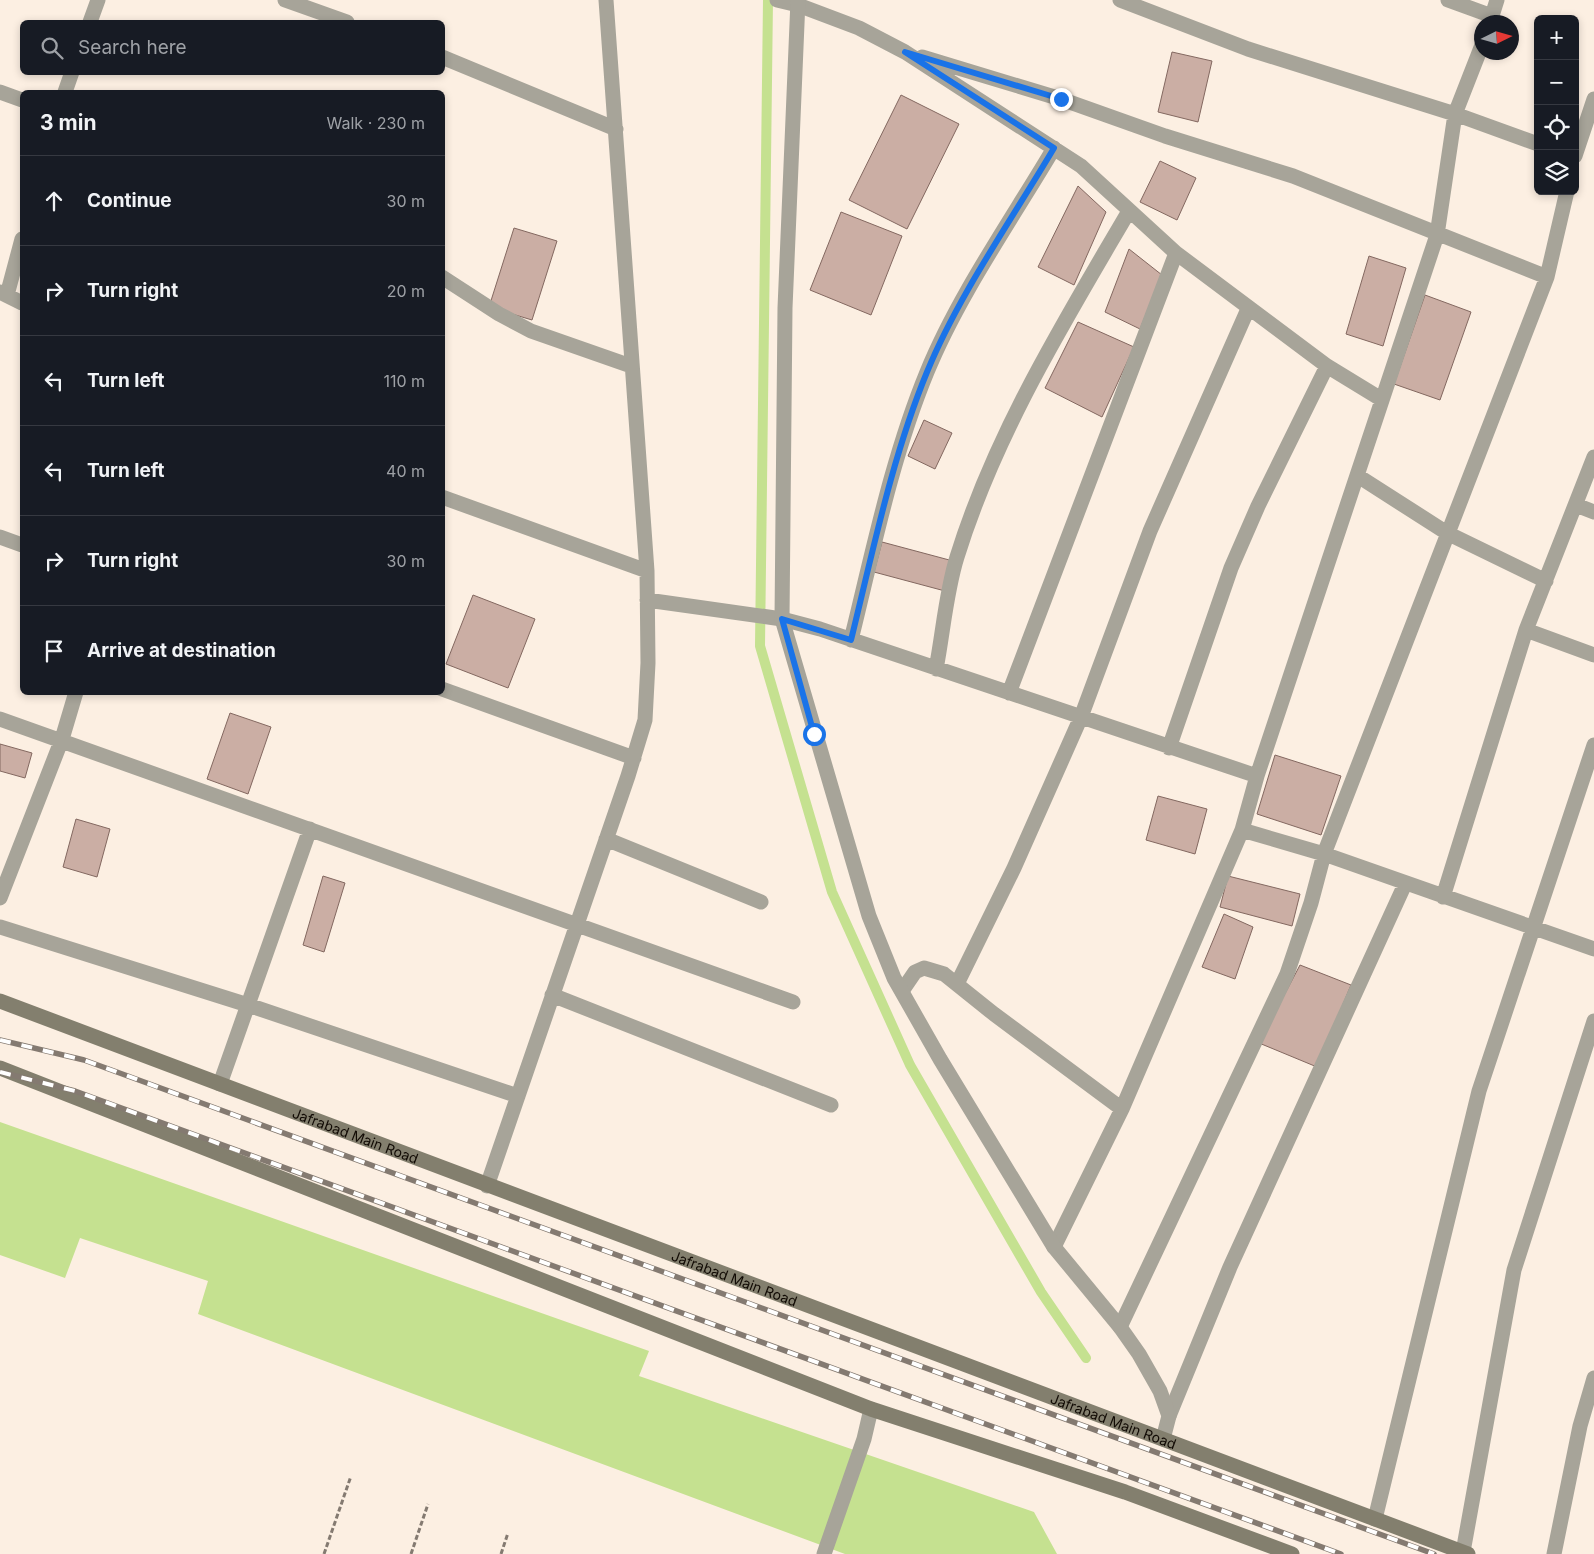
<!DOCTYPE html>
<meta charset="utf-8">
<style>
:root{--surface:#171b24;--page:#242831;--text:#f1f3f6;--muted:#9ea1a6;--line:#363941}
body{margin:0;font-family:Inter,sans-serif;background:var(--page);color:var(--text)}
.controls{position:absolute;right:15px;top:15px;display:grid;overflow:hidden;border-radius:8px;box-shadow:0 2px 8px #0003}
.controls button{width:45px;height:45px;display:grid;place-items:center;padding:0;border:0;border-bottom:1px solid var(--line);background:var(--surface);color:var(--text);font:25px sans-serif}
.compass{position:absolute;left:1474px;top:15px;width:45px;height:45px;border-radius:50%;background:var(--surface);box-shadow:0 2px 8px #0003;rotate:85deg}
.stop{position:absolute;width:15px;height:15px;margin:-11px;border:4px solid #1a73e8;border-radius:50%;background:#fff}
.stop.end{background:#1a73e8;border-color:#fff;box-shadow:0 1px 5px #0008}
.list{margin:0;padding:0;list-style:none}
h2{display:flex;justify-content:space-between;align-items:center;height:65px;margin:0;padding:0 20px;font-size:21px}
h2 small{font-size:16px;font-weight:400;color:var(--muted)}
.list li{display:grid;grid-template-columns:32px 1fr auto;gap:15px;align-items:center;box-sizing:border-box;height:90px;padding:0 20px;border-top:1px solid var(--line)}
.list b{display:block;font-size:19px;white-space:nowrap}
.list em{font-size:16px;font-style:normal;color:var(--muted)}
.icon{flex:none;width:28px;height:28px;fill:none;stroke:currentColor;stroke-width:2;stroke-linecap:round;stroke-linejoin:round}
.map{position:relative;flex:none;width:1594px;height:1554px;overflow:hidden}
.search{position:absolute;background:var(--surface);box-shadow:0 2px 8px #0003;left:20px;top:20px;width:425px;height:55px;display:flex;align-items:center;gap:12px;box-sizing:border-box;padding:0 18px;border-radius:8px;color:var(--muted);font-size:19px}
.panel{position:absolute;background:var(--surface);box-shadow:0 2px 8px #0003;left:20px;top:90px;width:425px;height:605px;border-radius:8px}
.map>svg:first-child{display:block}
.water{fill:#c5e190}
.lines{fill:none;stroke-linecap:round;stroke-linejoin:round}
.stream{stroke:#c5e190;stroke-width:10}
.building{fill:#cbaea4;stroke:#836860}
.path{stroke:#847a71;stroke-width:3;stroke-dasharray:5 2.5;stroke-linecap:butt}
.minor{stroke:#a7a499;stroke-width:15}
.tertiary{stroke:#a7a499;stroke-width:15}
.secondary{stroke:#837f6e;stroke-width:15}
.rail-casing{stroke:#847a71;stroke-width:5.5}
.rail{stroke:#fff;stroke-width:4;stroke-dasharray:11;stroke-linecap:butt}
.route{stroke:#1a73e8;stroke-width:6}
.labels{text-anchor:middle;dominant-baseline:central;stroke-width:4.5;stroke-linejoin:round;paint-order:stroke}
.street-label{font-size:14px;fill:#110a04;stroke:#fff}
</style>
<div class="map">
<svg width="1594" height="1554" viewBox="0 0 1594 1554">
<rect width="100%" height="100%" fill="#fcefe2"/>
<!-- water -->
<path class="water" d="M0 1122 649 1351 639 1376 1034 1512 1057 1554H845L198 1314 208 1281 80 1238 65 1278 0 1255Z"/>
<g class="lines">
<!-- stream -->
<path class="stream" d="M768 0 760 646 832 892 910 1065 1041 1292 1086 1358"/>
</g>
<!-- building -->
<path class="building" d="M1172 52 1212 61 1198 122 1158 112Z
M901 95 959 124 907 229 849 200Z
M1160 161 1196 178 1177 220 1140 202Z
M1078 186 1106 212 1074 285 1038 267Z
M841 212 902 236 871 315 810 290Z
M514 228 557 241 532 320 489 307Z
M1129 249 1162 275 1140 329 1105 312Z
M1369 256 1406 268 1383 346 1346 334Z
M1425 295 1471 312 1440 400 1394 384Z
M1078 322 1134 347 1102 417 1045 388Z
M924 420 952 433 935 469 908 456Z
M882 542 953 561 945 591 874 572Z
M473 595 535 619 508 688 446 664Z
M230 713 271 727 248 794 207 779Z
M0 744 32 753 25 778 0 771Z
M1275 755 1341 776 1321 835 1257 814Z
M1158 796 1207 809 1195 854 1146 840Z
M76 819 110 829 97 877 63 867Z
M323 876 345 883 324 952 303 945Z
M1228 876 1300 894 1292 926 1220 907Z
M1224 914 1253 927 1235 979 1202 967Z
M1300 965 1351 985 1317 1067 1259 1043Z"/>
<g class="lines">
<!-- path -->
<path class="path" d="M324 1554 351 1476
M411 1554 428 1504
M501 1554 508 1533"/>
<!-- minor -->
<path class="minor" d="M285 0 347 22
M777 0 798 5 859 28 905 52 1081 166 1176 253 1327 366 1381 399
M1120 0 1248 49 1455 114 1538 144
M1448 0 1492 16
M90 22 98 0
M1490 22 1497 0
M442 57 616 129
M922 57 1061 99 1165 136 1293 176 1547 277
M0 92 22 100
M65 92 72 72
M1575 156 1594 99
M442 277 499 314 531 331 631 366
M0 292 22 303
M7 295 22 239
M1358 476 1447 533 1546 581
M442 497 647 571
M1576 505 1594 512
M0 537 22 545
M647 600 782 619 820 629 1257 776
M1526 630 1594 655
M851 640C873 551 892 457 927 372 958 296 1012 219 1054 148
M936 669C943 633 946 592 957 557 995 434 1064 322 1129 211
M442 689 634 758
M1009 693 1176 253
M0 719 793 1002
M1169 748 1231 568 1258 506 1327 366
M1242 830 1324 854 1594 949
M606 839 761 902
M1443 897 1526 630 1594 457
M0 898 62 739 76 692
M0 927 248 1005 518 1096
M957 984 1014 868 1081 717 1150 531 1248 309
M902 991 915 972 924 968 944 974 994 1014 1122 1109
M552 995 831 1105
M220 1084 310 829
M487 1186 628 776 645 720 648 663 647 571 606 0
M1054 1247 1122 1109 1242 830 1257 776 1437 235 1455 114 1482 45
M1120 1327 1287 974 1311 903 1324 854 1547 277 1567 191
M1169 1416 1230 1267 1405 884
M1375 1519 1479 1091 1594 745
M1463 1552 1514 1270 1594 1021
M824 1554 864 1439 871 1409
M1554 1554 1580 1426 1594 1378"/>
<!-- tertiary -->
<path class="tertiary" d="M798 0 785 308 782 619 869 916 894 978 940 1059 1054 1247 1120 1327 1139 1354 1160 1391 1169 1416 1163 1439"/>
<!-- secondary -->
<g class="secondary">
<path id="s1" d="M0 1001 1468 1554"/>
<path d="M0 1068 871 1409 1125 1492 1292 1554"/>
</g>
<defs>
<path id="rail" d="M0 1040 84 1060 1434 1554
M0 1072 75 1091 1341 1554"/>
</defs>
<!-- rail casing -->
<use href="#rail" class="rail-casing"/>
<!-- rail -->
<use href="#rail" class="rail"/>
</g>
<g class="lines">
<!-- route -->
<path class="route" d="M814 734 782 619 851 640C873 551 892 457 927 372 958 296 1012 219 1054 148L905 52 1061 99"/>
</g>
<g class="labels">
<!-- street labels -->
<g class="street-label">
<text stroke="none"><textPath href="#s1" startOffset="380">Jafrabad Main Road</textPath></text>
<text stroke="none"><textPath href="#s1" startOffset="785">Jafrabad Main Road</textPath></text>
<text stroke="none"><textPath href="#s1" startOffset="1190">Jafrabad Main Road</textPath></text>
</g>
</g>
</svg>
<div class="controls">
<button>+</button>
<button>−</button>
<button><svg class="icon" aria-label="locate" viewBox="0 0 24 24"><circle cx="12" cy="12" r="6"/><path d="M12 2v4M12 18v4M2 12h4M18 12h4"/></svg></button>
<button><svg class="icon" aria-label="layers" viewBox="0 0 24 24"><path d="M12 4l9 5-9 5-9-5zM3 14l9 5 9-5"/></svg></button>
</div>
<svg class="compass" viewBox="-18 -18 36 36"><path d="M0-13l5 13h-10z" fill="#e53935"/><path d="M0 13l5-13h-10z" fill="#9ea1a6"/></svg>
<div class="stop" style="left:814px;top:734px"></div>
<div class="stop end" style="left:1061px;top:99px"></div>
<div class="search"><svg class="icon" aria-label="search" viewBox="0 0 24 24"><circle cx="10" cy="10" r="6"/><path d="M15 15l6 6"/></svg>Search here</div>
<section class="panel">
<h2>3 min<small>Walk · 230 m</small></h2>
<ul class="list">
<li><svg class="icon" aria-label="ahead" viewBox="0 0 24 24"><path d="M12 20V5M6 11l6-6 6 6"/></svg><div><b>Continue</b></div><em>30 m</em></li>
<li><svg class="icon" aria-label="right" viewBox="0 0 24 24"><path d="M7 20v-9h11M14 6l5 5-5 5"/></svg><div><b>Turn right</b></div><em>20 m</em></li>
<li><svg class="icon" aria-label="left" viewBox="0 0 24 24"><path d="M17 20v-9H6M10 6l-5 5 5 5"/></svg><div><b>Turn left</b></div><em>110 m</em></li>
<li><svg class="icon" aria-label="left" viewBox="0 0 24 24"><path d="M17 20v-9H6M10 6l-5 5 5 5"/></svg><div><b>Turn left</b></div><em>40 m</em></li>
<li><svg class="icon" aria-label="right" viewBox="0 0 24 24"><path d="M7 20v-9h11M14 6l5 5-5 5"/></svg><div><b>Turn right</b></div><em>30 m</em></li>
<li><svg class="icon" aria-label="arrive" viewBox="0 0 24 24"><path d="M6 21V4h12l-3 4 3 4H6"/></svg><div><b>Arrive at destination</b></div></li>
</ul>
</section>
</div>
